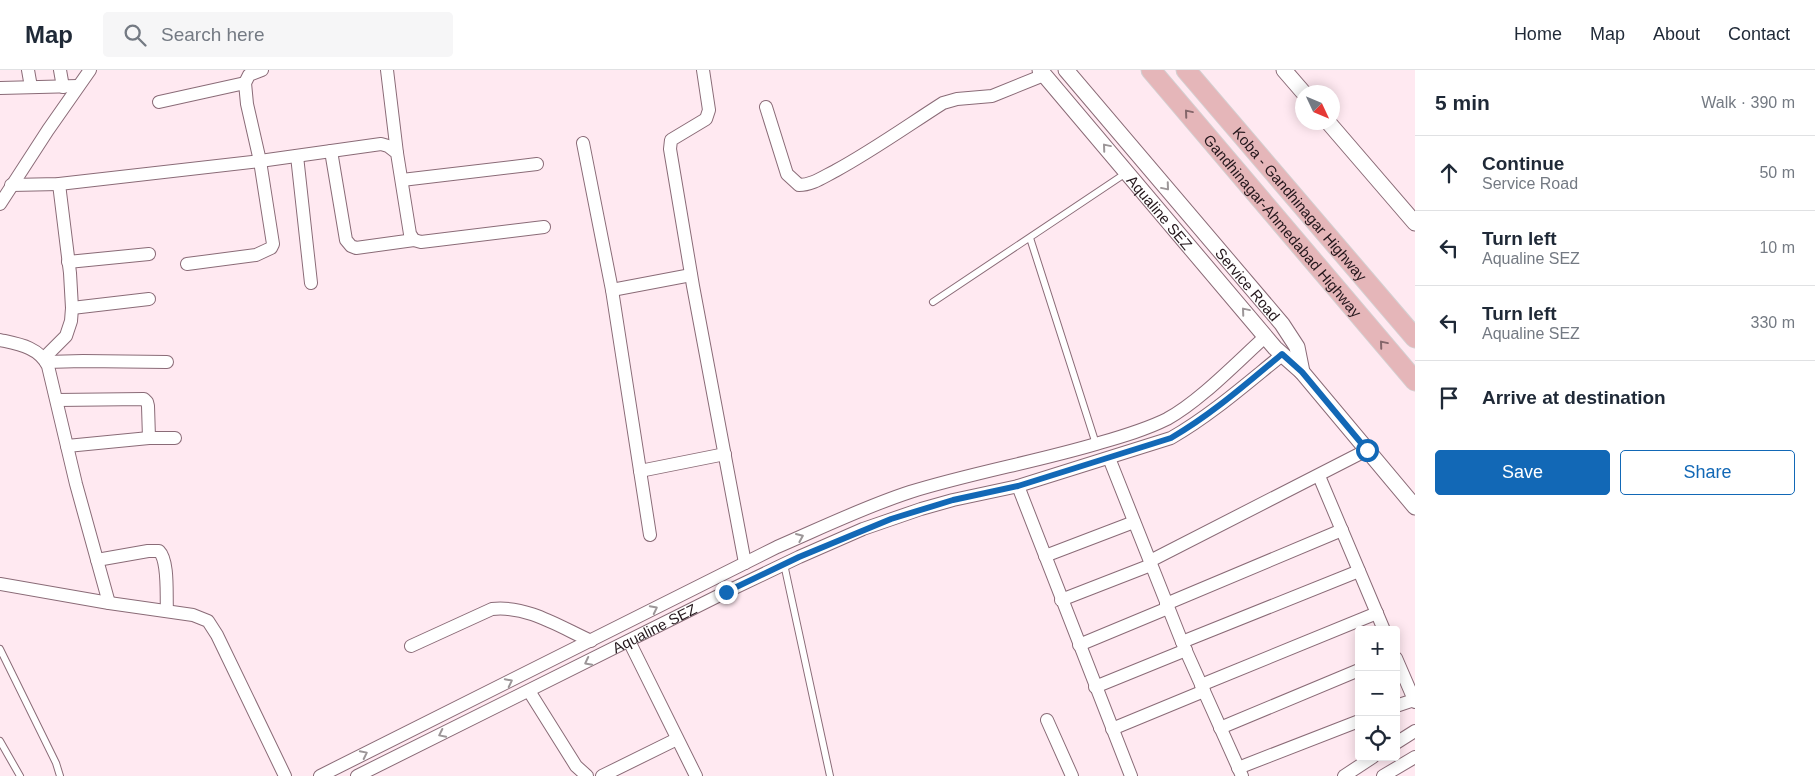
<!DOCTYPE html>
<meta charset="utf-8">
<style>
:root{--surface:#fff;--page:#f6f6f7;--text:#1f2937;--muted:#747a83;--line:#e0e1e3;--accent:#1268b6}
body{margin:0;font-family:Helvetica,sans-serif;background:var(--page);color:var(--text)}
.controls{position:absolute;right:15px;bottom:15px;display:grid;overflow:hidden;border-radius:5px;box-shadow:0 2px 12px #0003}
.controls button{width:45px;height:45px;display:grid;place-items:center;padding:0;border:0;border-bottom:1px solid var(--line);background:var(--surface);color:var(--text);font:25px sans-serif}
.compass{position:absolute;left:1295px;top:15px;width:45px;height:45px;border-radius:50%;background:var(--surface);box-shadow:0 2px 12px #0003;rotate:134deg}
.stop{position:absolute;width:15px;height:15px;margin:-11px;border:4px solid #1268b6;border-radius:50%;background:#fff}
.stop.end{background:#1268b6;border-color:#fff;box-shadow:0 1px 5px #0008}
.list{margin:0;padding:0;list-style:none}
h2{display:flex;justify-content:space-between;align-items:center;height:65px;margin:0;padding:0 20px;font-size:21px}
h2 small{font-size:16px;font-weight:400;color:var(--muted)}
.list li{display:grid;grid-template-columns:32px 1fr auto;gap:15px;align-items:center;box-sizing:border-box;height:75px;padding:0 20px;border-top:1px solid var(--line)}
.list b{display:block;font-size:19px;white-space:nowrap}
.list p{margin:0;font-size:16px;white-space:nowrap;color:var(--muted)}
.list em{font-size:16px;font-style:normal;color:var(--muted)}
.actions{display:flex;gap:10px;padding:15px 20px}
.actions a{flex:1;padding:11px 0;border:1px solid var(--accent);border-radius:5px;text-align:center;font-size:18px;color:var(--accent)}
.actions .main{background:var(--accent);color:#fff}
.icon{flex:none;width:28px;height:28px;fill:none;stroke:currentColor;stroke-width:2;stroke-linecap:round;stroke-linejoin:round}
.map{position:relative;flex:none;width:1415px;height:706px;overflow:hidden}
header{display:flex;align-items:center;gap:30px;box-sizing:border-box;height:70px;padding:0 25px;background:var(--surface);border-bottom:1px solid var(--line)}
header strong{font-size:24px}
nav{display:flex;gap:28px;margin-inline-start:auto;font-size:18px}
.search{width:350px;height:45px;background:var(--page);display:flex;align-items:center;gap:12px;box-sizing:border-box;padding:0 18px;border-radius:5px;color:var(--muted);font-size:19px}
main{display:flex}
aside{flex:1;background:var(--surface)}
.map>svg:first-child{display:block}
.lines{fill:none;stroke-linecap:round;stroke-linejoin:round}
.service-casing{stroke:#8a6b77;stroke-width:8}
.minor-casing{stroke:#8a6b77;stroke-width:14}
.tertiary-casing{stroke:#8a6b77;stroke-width:17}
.primary-casing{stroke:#d3d0d1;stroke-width:21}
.service{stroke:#fff;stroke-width:6}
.minor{stroke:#fff;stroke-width:12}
.tertiary{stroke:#fff;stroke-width:15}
.primary{stroke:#e5b6b9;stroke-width:19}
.oneway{stroke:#84666a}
.oneway2{stroke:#9c9698}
.route{stroke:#1268b6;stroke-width:6}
.labels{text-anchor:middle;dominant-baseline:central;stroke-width:5;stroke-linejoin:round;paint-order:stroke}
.street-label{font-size:15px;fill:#23161b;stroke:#fdfdfd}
</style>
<header>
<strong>Map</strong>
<div class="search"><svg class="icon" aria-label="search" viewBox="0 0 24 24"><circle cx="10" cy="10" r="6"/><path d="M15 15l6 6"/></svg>Search here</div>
<nav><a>Home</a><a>Map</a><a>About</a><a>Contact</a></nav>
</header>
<main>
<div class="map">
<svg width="1415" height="706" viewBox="0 0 1415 706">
<rect width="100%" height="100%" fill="#ffe9f1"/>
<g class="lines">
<defs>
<path id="service" d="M1030 168 1096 374
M933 232 1126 103
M784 494 830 706
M0 579 56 693 60 706
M0 671 20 706"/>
<g id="minor">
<path d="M28 0 31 17"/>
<path d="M60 0 63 17"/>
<path d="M387 0 397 83"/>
<path d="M703 0 709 40 706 49 671 70 670 79 693 216 745 493"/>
<path d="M0 18 78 16"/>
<path d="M159 32 245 13"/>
<path d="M766 37 787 104 799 115C812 115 823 107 835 101 872 81 907 56 943 33L957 29 992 26 1044 5"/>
<path d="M583 73 612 220"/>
<path d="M331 81 346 170 351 176 356 178 414 170"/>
<path d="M297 86 311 213"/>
<path d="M402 110 537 94"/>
<path d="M11 115 59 114 260 91 381 74 388 76 397 83 410 164 414 170 421 172 544 157"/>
<path d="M0 134 48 60 90 0"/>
<path d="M68 192 149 184"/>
<path d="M187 194 256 185 271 178 273 174 260 91 247 34 245 13 249 5 262 0"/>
<path d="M72 238 149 229"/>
<path d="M0 270C18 274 39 277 48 296L76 414 109 533"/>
<path d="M44 288 66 266 71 251 72 238 70 203 59 114"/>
<path d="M46 292 83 291 167 292"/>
<path d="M57 330 144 329 147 332 148 336 149 368"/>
<path d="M67 376 149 368H175"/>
<path d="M1109 388 1182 572 1242 706"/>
<path d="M640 401 725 384"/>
<path d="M1319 406 1384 560"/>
<path d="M1018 416 1131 706"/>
<path d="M650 465 612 220 691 205"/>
<path d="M1045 486 1134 452"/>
<path d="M97 490 148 481H159C169 491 166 525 167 540"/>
<path d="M1150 491 1367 380"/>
<path d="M0 514 109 533 193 545 208 551 217 565 285 706"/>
<path d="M1061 530 1151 495"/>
<path d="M1166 534 1342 460"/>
<path d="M629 571 696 706"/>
<path d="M1182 572 1359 501"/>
<path d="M1079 575 1168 538"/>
<path d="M411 576 492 539C527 535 560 557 591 571"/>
<path d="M1396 588 1415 632"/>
<path d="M1201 615 1377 543"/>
<path d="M1095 617 1186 580"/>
<path d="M529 621 576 696 587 706"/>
<path d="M1396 636 1414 630"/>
<path d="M1047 650 1072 706"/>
<path d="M1220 658 1359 600"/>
<path d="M1112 659 1204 621"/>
<path d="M1396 673 1415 661"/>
<path d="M1238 698 1359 651"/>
<path d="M320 706 777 477C821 458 864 437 910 422 971 403 1035 392 1096 374 1120 367 1145 360 1167 349 1200 331 1237 292 1266 266"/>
<path id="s1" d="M357 706 726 522 799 487 863 459 921 439 953 430 1018 416 1171 368C1211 345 1246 314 1282 285"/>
<path d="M602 706 677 669"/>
<path d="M1344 706 1373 687"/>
<path d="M1383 706 1415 687"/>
</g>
<g id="tertiary">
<path id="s2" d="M1040 0 1275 278 1302 302"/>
<path id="s3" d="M1066 0 1282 254 1297 277 1302 302 1415 437"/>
<path d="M1284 0 1303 22"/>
<path d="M1328 52 1415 153"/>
</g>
<g id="primary">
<path id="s4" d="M1151 0 1415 311"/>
<path id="s5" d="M1186 0 1415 268"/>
</g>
</defs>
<!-- service casing -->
<use href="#service" class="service-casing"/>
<!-- minor casing -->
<use href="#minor" class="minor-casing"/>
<!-- tertiary casing -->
<use href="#tertiary" class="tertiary-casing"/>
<!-- primary casing -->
<use href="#primary" class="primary-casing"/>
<!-- service -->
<use href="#service" class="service"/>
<!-- minor -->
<use href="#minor" class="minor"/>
<!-- tertiary -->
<use href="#tertiary" class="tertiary"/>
<!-- primary -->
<use href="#primary" class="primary"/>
</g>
<!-- one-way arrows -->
<defs><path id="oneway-chevron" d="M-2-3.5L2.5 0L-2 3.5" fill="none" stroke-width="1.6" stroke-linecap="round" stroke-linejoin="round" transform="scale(1.25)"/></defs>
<g class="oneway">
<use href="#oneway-chevron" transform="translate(1188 43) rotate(-130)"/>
<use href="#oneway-chevron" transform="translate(1383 274) rotate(-130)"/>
</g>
<g class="oneway2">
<use href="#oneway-chevron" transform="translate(1106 77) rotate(-130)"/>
<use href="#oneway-chevron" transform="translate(1166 117) rotate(50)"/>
<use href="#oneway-chevron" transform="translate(1245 241) rotate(-130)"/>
<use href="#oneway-chevron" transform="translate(800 467) rotate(-23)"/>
<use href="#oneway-chevron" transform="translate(654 539) rotate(-27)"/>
<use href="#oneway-chevron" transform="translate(588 592) rotate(153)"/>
<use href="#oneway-chevron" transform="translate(509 612) rotate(-27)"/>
<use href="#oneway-chevron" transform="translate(442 664) rotate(154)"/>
<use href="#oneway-chevron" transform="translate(364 684) rotate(-26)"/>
</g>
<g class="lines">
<!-- route -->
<path class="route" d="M726 522 799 487 891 449 953 430 1018 416 1171 368C1211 345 1246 314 1282 284L1302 302 1367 380"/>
</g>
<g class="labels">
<!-- street labels -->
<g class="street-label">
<text stroke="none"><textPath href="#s5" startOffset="176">Koba - Gandhinagar Highway</textPath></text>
<text stroke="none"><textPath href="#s2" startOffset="186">Aqualine SEZ</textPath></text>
<text stroke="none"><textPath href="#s4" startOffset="204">Gandhinagar-Ahmedabad Highway</textPath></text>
<text stroke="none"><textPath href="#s3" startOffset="281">Service Road</textPath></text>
<text stroke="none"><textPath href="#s1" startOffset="332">Aqualine SEZ</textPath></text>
</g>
</g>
</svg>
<div class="controls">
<button>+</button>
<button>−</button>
<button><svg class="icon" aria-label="locate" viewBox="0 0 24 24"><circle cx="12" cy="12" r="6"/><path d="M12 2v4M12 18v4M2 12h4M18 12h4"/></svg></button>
</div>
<svg class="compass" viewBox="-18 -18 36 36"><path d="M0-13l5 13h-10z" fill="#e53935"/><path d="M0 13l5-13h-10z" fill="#747a83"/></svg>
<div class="stop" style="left:1367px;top:380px"></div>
<div class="stop end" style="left:726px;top:522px"></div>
</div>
<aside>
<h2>5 min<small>Walk · 390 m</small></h2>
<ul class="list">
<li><svg class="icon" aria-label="ahead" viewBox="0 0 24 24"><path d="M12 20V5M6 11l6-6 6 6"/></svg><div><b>Continue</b><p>Service Road</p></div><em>50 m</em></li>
<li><svg class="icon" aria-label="left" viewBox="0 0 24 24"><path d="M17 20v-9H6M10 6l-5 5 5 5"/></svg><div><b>Turn left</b><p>Aqualine SEZ</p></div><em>10 m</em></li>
<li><svg class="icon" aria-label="left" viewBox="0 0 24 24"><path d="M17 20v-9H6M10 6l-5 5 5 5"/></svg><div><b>Turn left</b><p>Aqualine SEZ</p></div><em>330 m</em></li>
<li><svg class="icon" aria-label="arrive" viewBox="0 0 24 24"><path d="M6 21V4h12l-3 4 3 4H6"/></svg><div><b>Arrive at destination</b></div></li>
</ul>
<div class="actions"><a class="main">Save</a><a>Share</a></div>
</aside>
</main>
